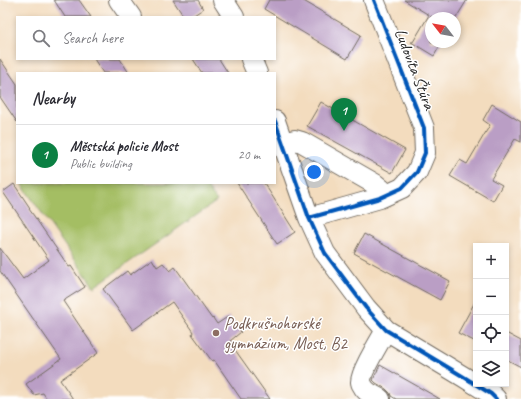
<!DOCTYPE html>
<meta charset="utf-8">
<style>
:root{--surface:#fff;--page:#f7f7f7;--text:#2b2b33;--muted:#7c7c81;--line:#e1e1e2;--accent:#0b8043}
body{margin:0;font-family:Caveat,sans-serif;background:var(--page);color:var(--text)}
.controls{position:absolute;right:12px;bottom:12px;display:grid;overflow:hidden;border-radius:0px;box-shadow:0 2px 6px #0003}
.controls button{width:36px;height:36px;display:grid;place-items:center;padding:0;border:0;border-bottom:1px solid var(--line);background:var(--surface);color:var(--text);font:20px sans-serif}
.compass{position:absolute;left:425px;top:12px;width:36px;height:36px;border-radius:50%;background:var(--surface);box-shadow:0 2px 6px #0003;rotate:301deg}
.you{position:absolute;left:314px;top:172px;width:14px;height:14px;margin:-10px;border:3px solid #fff;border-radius:50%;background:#1a73e8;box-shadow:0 0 0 6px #1a73e833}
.badge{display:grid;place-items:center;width:26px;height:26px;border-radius:50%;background:var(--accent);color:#fff;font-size:13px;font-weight:700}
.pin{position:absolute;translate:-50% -33px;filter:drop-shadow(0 1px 2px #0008)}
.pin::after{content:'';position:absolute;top:21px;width:14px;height:12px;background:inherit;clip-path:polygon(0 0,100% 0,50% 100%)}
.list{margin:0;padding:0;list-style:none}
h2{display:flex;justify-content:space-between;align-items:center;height:52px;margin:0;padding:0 16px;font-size:17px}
h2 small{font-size:13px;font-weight:400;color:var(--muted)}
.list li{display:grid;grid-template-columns:26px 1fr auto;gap:12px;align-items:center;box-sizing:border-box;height:60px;padding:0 16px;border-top:1px solid var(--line)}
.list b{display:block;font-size:15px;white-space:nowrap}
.list p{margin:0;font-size:13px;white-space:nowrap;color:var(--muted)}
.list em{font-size:13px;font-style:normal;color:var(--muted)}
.icon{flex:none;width:22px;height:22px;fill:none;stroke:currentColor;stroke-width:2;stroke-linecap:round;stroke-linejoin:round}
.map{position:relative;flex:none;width:521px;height:399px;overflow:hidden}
.search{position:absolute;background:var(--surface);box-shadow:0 2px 6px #0003;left:16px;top:16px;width:260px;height:44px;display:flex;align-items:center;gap:10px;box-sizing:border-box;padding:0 14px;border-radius:0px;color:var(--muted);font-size:15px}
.panel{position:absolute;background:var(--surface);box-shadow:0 2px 6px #0003;left:16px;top:72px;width:260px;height:112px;border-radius:0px}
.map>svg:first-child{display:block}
.green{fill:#a4be64;stroke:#687448}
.building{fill:#ba9ec5}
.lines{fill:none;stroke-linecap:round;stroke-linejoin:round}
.minor-casing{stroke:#71695e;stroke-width:22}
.minor{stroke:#fff;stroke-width:20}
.cycleway-casing{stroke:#fff;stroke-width:6}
.cycleway{stroke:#0057b8;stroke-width:4}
.education-dot{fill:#8d6e63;stroke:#fff;stroke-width:1.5}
.labels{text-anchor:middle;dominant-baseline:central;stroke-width:3;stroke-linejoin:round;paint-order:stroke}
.street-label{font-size:17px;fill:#2b2b2b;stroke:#fff}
.education-label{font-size:17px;fill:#785e54;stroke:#fff;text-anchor:start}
</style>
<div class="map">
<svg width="521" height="399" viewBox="0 0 521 399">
<rect width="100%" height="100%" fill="#fff"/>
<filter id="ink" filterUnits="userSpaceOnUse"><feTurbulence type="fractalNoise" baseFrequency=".025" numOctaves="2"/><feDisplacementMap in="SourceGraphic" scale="8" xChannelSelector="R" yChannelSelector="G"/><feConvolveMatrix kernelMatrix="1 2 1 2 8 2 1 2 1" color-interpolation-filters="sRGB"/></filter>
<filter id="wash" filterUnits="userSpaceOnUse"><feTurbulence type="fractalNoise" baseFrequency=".012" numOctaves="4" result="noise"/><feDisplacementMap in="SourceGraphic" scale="16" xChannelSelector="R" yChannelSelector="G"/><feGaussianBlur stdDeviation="0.9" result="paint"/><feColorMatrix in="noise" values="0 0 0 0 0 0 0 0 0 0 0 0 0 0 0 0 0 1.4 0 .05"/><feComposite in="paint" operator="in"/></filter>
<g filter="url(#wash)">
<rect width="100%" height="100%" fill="#f3dcbe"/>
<!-- green -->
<path class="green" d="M25 183H204L217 201 94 287 22 185Z"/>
<g id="blocks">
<!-- building -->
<path class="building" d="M54 0H79L91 17H65Z
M173 0H198L203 9 191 17H184Z
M269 0H302L361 35 347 59 264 9Z
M404 0H467L456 18H434L431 16V42H442L434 56 411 42H413L429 15Z
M0 59 17 84V122L0 97Z
M94 59H120L129 73H103Z
M193 59H219L228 73H202Z
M321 102 405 150 392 173 307 126Z
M492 104 521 122V142L515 139 491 179 502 185 493 201 450 176 460 160 467 164 490 125 483 120Z
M237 183H264L295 232 277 244Z
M14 184 30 208 29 209 34 216 69 267 71 266 85 287 63 301 98 353 60 380 73 399H47L43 393 34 395 26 384 61 359 0 271V248L23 279 49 260 3 192Z
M364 234 450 281 440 300 354 253Z
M152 259 157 267 163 263 170 271 175 267 212 319 213 318 217 324 229 316 241 332 230 341 234 346 233 347 270 399H241L214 360 212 361 192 334 193 332 172 302 133 330 103 289 127 271 130 275Z
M476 300V342L458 333Z
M506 333 521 341V367L506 359Z
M380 365 440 399H396L391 396 390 393 386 389 376 383 373 380Z"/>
</g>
</g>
<g filter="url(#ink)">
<use href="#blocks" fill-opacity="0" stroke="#71695e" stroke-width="1"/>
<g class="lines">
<defs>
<path id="minor" d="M119 0 131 17
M223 0 234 17
M251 59 257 73
M275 121 309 218 325 253 366 308 386 330 464 377 491 394 496 399
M283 143 295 140 302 142 375 184 381 189 386 195
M309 218 380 198 402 188 417 172 425 153 424 128 374 0
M380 399C375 396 367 393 364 388 363 386 361 384 361 382 360 373 381 339 386 330"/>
</defs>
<!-- minor casing -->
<use href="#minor" class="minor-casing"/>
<!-- minor -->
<use href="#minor" class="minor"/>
<defs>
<path id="cycleway" d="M275 121 309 218 325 253 366 308 386 330 464 377 491 394 496 399
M309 218 380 198 402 188 417 172 425 153 424 128 374 0"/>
</defs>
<!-- cycleway casing -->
<use href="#cycleway" class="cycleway-casing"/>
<!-- cycleway -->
<use href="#cycleway" class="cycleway"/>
</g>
</g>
<!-- markers -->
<circle class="education-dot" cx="216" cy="333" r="4"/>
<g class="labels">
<!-- street labels -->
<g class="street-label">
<text transform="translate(415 69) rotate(69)">Ludovíta Štúra</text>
</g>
<!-- education labels -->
<g class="education-label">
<text x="224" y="323">Podkrušnohorské<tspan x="224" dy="20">gymnázium, Most, B2</tspan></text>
</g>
</g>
</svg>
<div class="controls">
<button>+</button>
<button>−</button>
<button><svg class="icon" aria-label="locate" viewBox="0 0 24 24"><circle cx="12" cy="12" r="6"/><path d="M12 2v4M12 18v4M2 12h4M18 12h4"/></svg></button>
<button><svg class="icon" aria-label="layers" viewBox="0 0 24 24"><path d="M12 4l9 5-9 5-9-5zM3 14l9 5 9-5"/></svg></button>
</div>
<svg class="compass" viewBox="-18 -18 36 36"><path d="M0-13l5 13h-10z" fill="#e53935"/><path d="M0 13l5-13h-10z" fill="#7c7c81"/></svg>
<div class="you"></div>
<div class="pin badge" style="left:344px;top:131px">1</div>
<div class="search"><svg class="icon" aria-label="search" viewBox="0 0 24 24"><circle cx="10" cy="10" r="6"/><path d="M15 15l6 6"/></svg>Search here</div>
<section class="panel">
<h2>Nearby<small></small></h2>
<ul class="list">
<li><span class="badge">1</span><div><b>Městská policie Most</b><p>Public building</p></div><em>20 m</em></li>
</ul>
</section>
</div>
